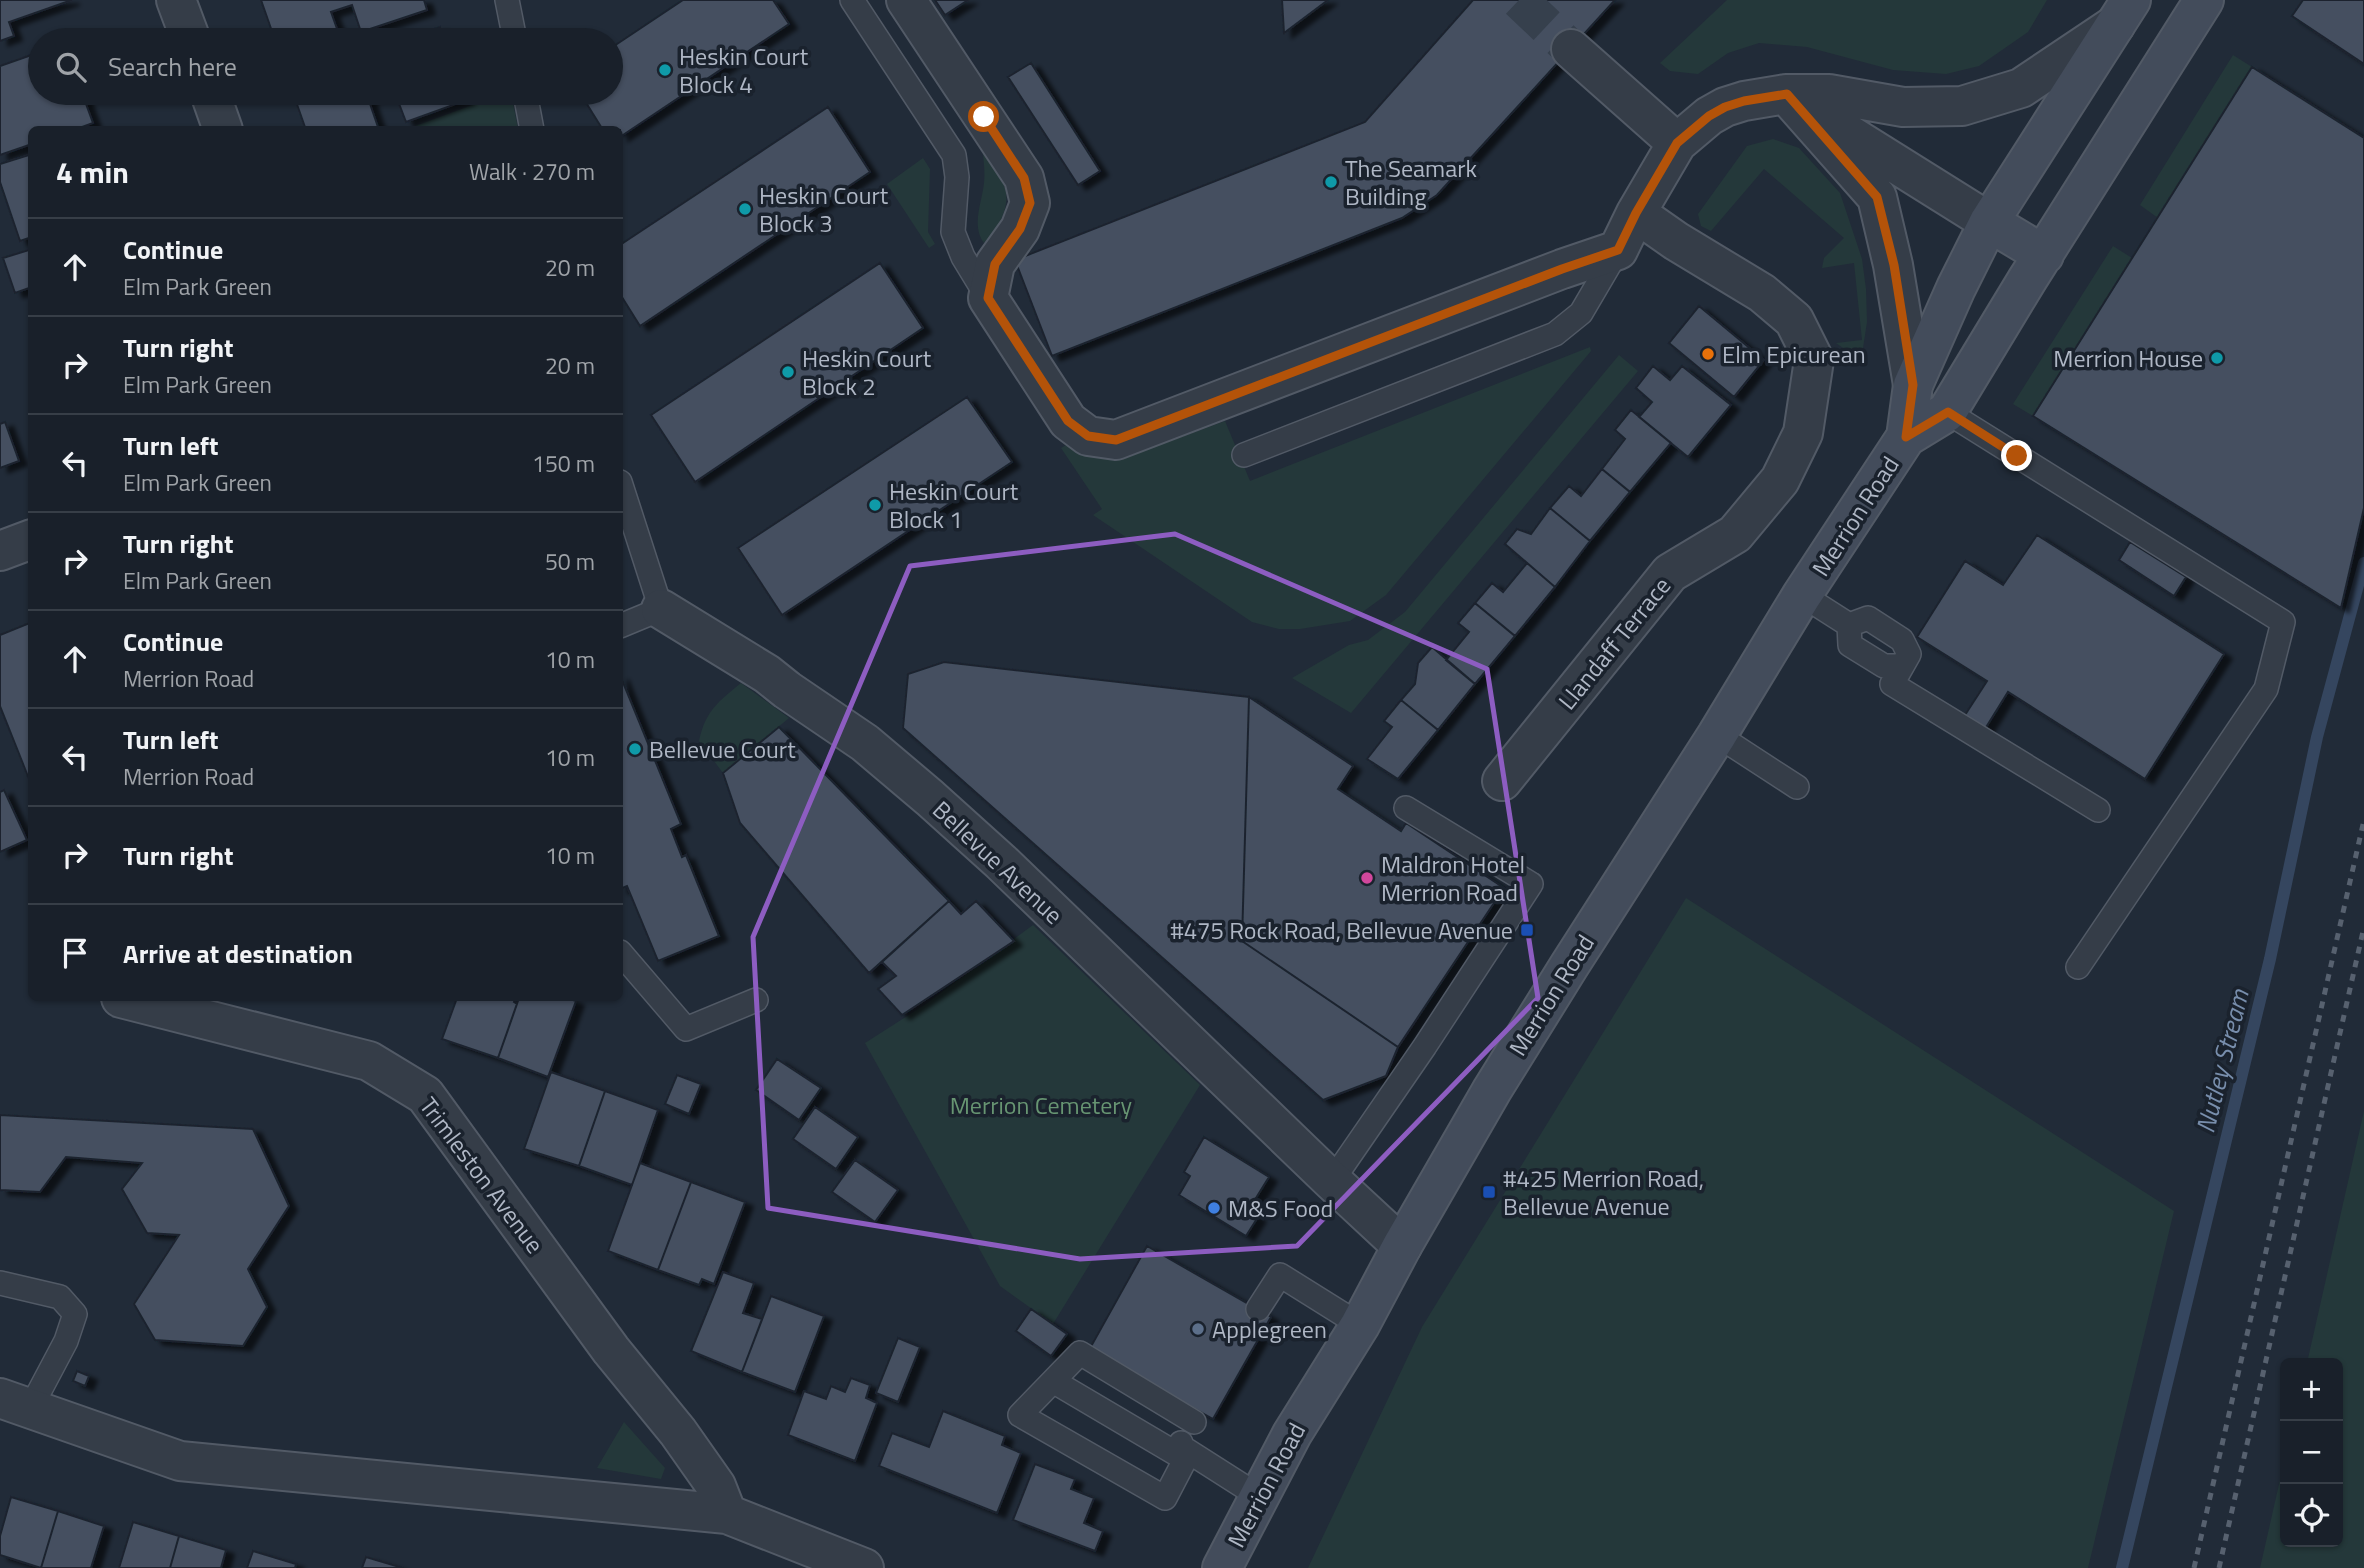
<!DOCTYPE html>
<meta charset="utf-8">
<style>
:root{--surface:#19202a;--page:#222832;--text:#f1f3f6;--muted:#9fa3a8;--line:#373e47}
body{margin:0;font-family:"Titillium Web",sans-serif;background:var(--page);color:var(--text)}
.controls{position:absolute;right:21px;bottom:21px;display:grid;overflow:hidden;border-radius:10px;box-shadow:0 2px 5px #0004}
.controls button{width:63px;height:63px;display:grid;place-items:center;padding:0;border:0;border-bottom:2px solid var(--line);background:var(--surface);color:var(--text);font:35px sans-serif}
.stop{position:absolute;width:21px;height:21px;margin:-16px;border:5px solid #b45309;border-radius:50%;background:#fff}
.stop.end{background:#b45309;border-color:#fff;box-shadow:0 2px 7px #0008}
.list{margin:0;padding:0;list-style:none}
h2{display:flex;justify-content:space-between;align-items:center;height:91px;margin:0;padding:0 28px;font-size:30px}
h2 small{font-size:23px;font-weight:400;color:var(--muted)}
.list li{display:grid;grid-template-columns:46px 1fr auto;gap:21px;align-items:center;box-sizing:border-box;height:98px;padding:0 28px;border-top:2px solid var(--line)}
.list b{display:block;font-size:26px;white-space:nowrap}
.list p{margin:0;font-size:23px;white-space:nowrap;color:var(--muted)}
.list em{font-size:23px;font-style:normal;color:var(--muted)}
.icon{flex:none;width:38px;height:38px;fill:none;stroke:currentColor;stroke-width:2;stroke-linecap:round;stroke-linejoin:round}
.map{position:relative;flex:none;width:2364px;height:1568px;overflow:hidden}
.search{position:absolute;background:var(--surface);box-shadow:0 2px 5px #0004;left:28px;top:28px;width:595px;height:77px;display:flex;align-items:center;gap:18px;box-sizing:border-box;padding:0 24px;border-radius:38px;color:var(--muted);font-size:26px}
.panel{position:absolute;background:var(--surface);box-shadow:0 2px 5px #0004;left:28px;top:126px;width:595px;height:875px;border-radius:10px}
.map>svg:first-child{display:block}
.green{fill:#24383a}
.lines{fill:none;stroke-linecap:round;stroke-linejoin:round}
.stream{stroke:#35465f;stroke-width:12}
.building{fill:#445060;stroke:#1c242f;stroke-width:2;filter:url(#shadow)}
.street-tunnel{stroke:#36404d;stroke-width:38;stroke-dasharray:38 19;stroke-linecap:butt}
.lane-casing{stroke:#525a66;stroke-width:26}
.street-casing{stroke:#525a66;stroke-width:42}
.secondary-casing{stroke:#525a66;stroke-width:42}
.lane{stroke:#353d48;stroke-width:23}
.street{stroke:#353d48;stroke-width:38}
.secondary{stroke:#434c5b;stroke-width:38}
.rail{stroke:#57616f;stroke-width:5;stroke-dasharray:7 7;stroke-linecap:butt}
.route{stroke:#b45309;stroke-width:9}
.marked{fill:none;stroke:#8d5dc1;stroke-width:5;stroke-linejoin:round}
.culture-dot{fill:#0f9aa8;stroke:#1a222d;stroke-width:2.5}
.food-dot{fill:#e8710a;stroke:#1a222d;stroke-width:2.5}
.hotel-dot{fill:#d1479c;stroke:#1a222d;stroke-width:2.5}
.transit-dot{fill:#1a4fb4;stroke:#1a222d;stroke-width:2.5}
.shop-dot{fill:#3f7fe0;stroke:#1a222d;stroke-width:2.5}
.service-dot{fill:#5c6f8a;stroke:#1a222d;stroke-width:2.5}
.labels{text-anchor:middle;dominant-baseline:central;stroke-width:7;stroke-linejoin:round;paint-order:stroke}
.poi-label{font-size:24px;fill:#afb7c5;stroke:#1a222d;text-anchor:start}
.street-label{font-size:24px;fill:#afb7c5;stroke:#1a222d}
.park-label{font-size:24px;fill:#679572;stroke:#1a222d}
.water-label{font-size:26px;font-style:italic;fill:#788eac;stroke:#1a222d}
</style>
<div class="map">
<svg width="2364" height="1568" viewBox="0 0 2364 1568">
<defs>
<filter id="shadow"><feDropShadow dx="8" dy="4.5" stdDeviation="2" flood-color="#0009"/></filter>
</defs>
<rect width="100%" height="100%" fill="#212b38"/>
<!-- green -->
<path class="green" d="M1727 0H2047L2028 32 1979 66 1946 74 1893 70 1807 47 1759 43 1728 53 1698 74 1670 71 1660 63Z
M2233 55 2252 67 2158 218 2140 205Z
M505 93H511L518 129H407Z
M1773 139 1799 148 1840 193 1862 259 1866 289 1867 322 1861 361 1836 343 1862 340 1854 263 1822 268 1824 258 1844 238 1764 169 1711 231 1701 226 1698 214 1747 146Z
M983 154C990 163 998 172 1003 182 1013 204 999 228 984 243 971 226 982 202 984 183 985 173 984 164 983 154Z
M923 158 930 169 928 232 935 244 929 248 887 184Z
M2113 246 2132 258 2033 416 2013 404Z
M1590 347 1591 351 1386 595 1350 621 1300 629H1279L1252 622 1093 515 1102 509 1061 448 1068 444 1094 457H1126L1225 421 1250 481Z
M1619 355 1638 371 1351 713 1292 678 1349 645 1368 640 1405 612Z
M741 683 789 718 723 773 699 741C705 711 719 701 741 683Z
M1686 898 2174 1211 2088 1568H1308L1422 1327Z
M1033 925 1200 1085 1053 1324 1000 1286 865 1043 926 1004Z
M2364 1111V1568H2260L2285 1458V1542H2338V1363H2307Z
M624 1422 665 1468 661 1479 597 1468Z"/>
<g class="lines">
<!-- stream -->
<path class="stream" d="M2122 1568 2270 959 2317 737 2364 563"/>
</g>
<!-- building -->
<path class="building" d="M0 0H72L9 22 14 36 0 41Z
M261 0H424L427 10 361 32 352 5 331 12 341 40H275Z
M683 0H773L789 24 620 137V130H603L580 93H611V48Z
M935 0H968L945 15Z
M1282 0H1328L1284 33Z
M1473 0H1615L1437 195 1402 218 1052 356 1015 260 1365 122Z
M2303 0H2364V64L2292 16Z
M440 27 445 40H403Z
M40 52V93H82L93 123 74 130H32V144L0 155V66Z
M1031 63 1100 171 1078 185 1008 77Z
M2252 67 2364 138V508L2341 608 2033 416Z
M293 93H383L368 98 379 130H306Z
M395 93H464L467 100 406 122Z
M828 107 870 172 640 326 620 294V245Z
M32 154V237L20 241 0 182V164Z
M32 249V287L15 293 3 258Z
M880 263 923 328 695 482 651 415Z
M1699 306 1764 360 1734 397 1669 343Z
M1653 366 1670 380 1682 366 1731 405 1688 457 1639 417 1652 402 1636 388Z
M967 397 1012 462 782 615 738 548Z
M1631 410 1671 443 1630 492 1602 469 1625 439 1615 430Z
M5 422 19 461 0 468V424Z
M1602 469 1630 492 1590 541 1550 508 1569 486 1581 496Z
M1550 508 1590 541 1555 587 1505 544 1517 529 1531 534Z
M2037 535 2224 654 2145 779 2008 692 1985 729 1965 715 1987 681 1917 637 1965 561 2003 585Z
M2130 542 2186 577 2174 596 2119 560Z
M1527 563 1555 587 1515 636 1475 603 1492 583 1503 592Z
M1475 603 1515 636 1475 684 1446 660 1469 632 1458 623Z
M32 622V784H31L0 706V635Z
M1432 647 1475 684 1438 730 1401 700 1415 684 1418 663Z
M944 662 1249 697 1242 941 1398 1047 1386 1076 1323 1100 903 728 908 674Z
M620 675 681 824 671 829 682 857 686 855 719 936 658 961 627 886 620 889Z
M1249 697 1353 766 1338 789 1401 831 1406 823 1504 888 1398 1047 1242 941Z
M1401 700 1438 730 1398 779 1367 759 1392 727 1384 721Z
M779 727 949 901 869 973 740 823 723 773Z
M4 790 27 840 0 852V792Z
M949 901 961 914 976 901 1014 941 902 1015 878 989 896 976 882 962Z
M457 998H516L514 1002 517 1004 498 1058 442 1039Z
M519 998H567L576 1001 548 1077 498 1058Z
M777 1059 821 1088 799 1120 756 1090Z
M551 1072 605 1091 579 1166 524 1149Z
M677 1075 701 1084 689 1114 665 1104Z
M605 1091 658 1110 632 1185 579 1166Z
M815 1107 858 1137 836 1169 793 1139Z
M0 1115 253 1129 289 1206 248 1269 267 1307 243 1346 155 1340 134 1304 179 1235 147 1233 122 1189 142 1163 66 1157 40 1192 0 1190Z
M1204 1137 1269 1177 1248 1211 1258 1217 1246 1236 1179 1195 1190 1176 1184 1172Z
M855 1160 898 1190 875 1222 832 1192Z
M640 1163 691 1182 658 1270 608 1251Z
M691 1182 745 1202 714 1284 702 1279 699 1285 658 1270Z
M1147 1246 1271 1317 1213 1419 1089 1350Z
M723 1272 754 1283 743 1313 762 1319 742 1372 691 1351Z
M771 1296 824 1316 795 1392 742 1372Z
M1031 1309 1067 1334 1051 1356 1016 1331Z
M898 1338 920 1347 898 1402 876 1393Z
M77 1371 89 1376 85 1386 73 1381Z
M851 1378 870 1385 866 1398 877 1403 855 1461 788 1435 804 1391 826 1399 831 1386 845 1392Z
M943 1411 1005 1436 1002 1445 1021 1453 997 1513 879 1466 892 1433 929 1447Z
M1035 1464 1075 1479 1071 1489 1094 1498 1084 1523 1103 1531 1095 1551 1013 1520Z
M11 1497 58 1511 41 1568 0 1555V1536Z
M58 1511 104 1526 91 1568H41Z
M133 1522 179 1536 170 1568H119Z
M179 1536 226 1550 221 1568H170Z
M253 1551 296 1564 295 1568H247Z
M366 1557 403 1568H362Z"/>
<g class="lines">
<!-- street-tunnel -->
<path class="street-tunnel" d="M1519 0 1571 49"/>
<defs>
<path id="lane" d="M507 0 515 40
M852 0 954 155 957 177 953 232 963 257 988 298
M525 93 532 130
M1947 412 2283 622 2266 689 2078 967
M1244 455 1555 334 1581 313 1618 250
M620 482 661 609 620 626
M1802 595 1849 625
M1849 625 1868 618 1902 640 1909 654 1892 684 2098 810
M1849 625 1850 645 1884 666H1901
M1717 735 1797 787
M620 952 686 1029 756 1000
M1332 1181 1425 1046 1531 884 1406 808
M0 1283 60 1297 75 1314 66 1341 30 1409
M1258 1309 1280 1275 1360 1325
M1053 1381 1175 1453 1180 1446
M1181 1443 1180 1446 1260 1497
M1189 1452 1165 1498 1020 1415 1080 1353 1194 1422"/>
<path id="street" d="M176 0 191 40
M906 0 1024 178 1030 203 1020 229 995 264 988 298 1068 421 1088 436 1116 440 1562 269 1618 250 1636 213 1677 143 1709 116 1725 107 1744 101 1786 94H1829L1903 107 1962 106 2021 88 2115 25
M1571 49 1677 143
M210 93 223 130
M1786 94 1877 197 1893 265 1913 385
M1826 120 1989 222
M0 551 32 539
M661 609 767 674 787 690 865 743 930 798 1001 862 1332 1181 1402 1246
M1502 781 1670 573 1735 534 1780 480 1803 433 1814 360 1794 320 1762 293 1676 241 1636 213
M121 998 369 1061 425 1095 611 1350 678 1432 716 1486 727 1514
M0 1398 180 1461 727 1514 864 1568"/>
<path id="secondary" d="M1989 222 2044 255
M1906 437 1913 385 1956 288 1989 222 2131 0
M1222 1568 1292 1434 1360 1325 1402 1246 1492 1090 1569 966 1717 735 1802 595 1906 437 1947 412 2027 280 2204 0"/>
</defs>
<!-- lane casing -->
<use href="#lane" class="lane-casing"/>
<!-- street casing -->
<use href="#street" class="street-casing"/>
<!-- secondary casing -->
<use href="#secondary" class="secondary-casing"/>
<!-- lane -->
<use href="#lane" class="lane"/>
<!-- street -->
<use href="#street" class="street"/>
<!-- secondary -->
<use href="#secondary" class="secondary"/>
<!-- rail -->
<path class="rail" d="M2194 1568 2364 820
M2219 1568 2364 927"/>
</g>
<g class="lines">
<!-- route -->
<path class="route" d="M984 117 1024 178 1030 203 1020 229 995 264 988 298 1068 421 1088 436 1116 440 1562 269 1618 250 1636 213 1677 143 1709 116 1725 107 1744 101 1787 94 1877 197 1894 265 1913 385 1906 437 1948 412 2017 456"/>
</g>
<!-- marked area -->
<path class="marked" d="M1175 534 1487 669 1538 998 1297 1246 1080 1259 768 1208 753 937 910 566Z"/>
<!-- markers -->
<g class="culture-dot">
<circle cx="665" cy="70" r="7"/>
<circle cx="1331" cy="182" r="7"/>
<circle cx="745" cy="209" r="7"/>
<circle cx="2217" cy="358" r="7"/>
<circle cx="788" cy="372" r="7"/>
<circle cx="875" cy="505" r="7"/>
<circle cx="635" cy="749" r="7"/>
</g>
<circle class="food-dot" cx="1708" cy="354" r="7"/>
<circle class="hotel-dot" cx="1367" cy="878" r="7"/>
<g class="transit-dot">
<rect x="1520" y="923" width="14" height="14" rx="3.5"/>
<rect x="1482" y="1185" width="14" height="14" rx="3.5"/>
</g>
<circle class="shop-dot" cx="1214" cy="1208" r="7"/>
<circle class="service-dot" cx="1198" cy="1329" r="7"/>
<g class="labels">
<!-- poi labels -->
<g class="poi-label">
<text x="679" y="56">Heskin Court<tspan x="679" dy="28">Block 4</tspan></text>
<text x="1345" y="168">The Seamark<tspan x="1345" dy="28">Building</tspan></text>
<text x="759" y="195">Heskin Court<tspan x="759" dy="28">Block 3</tspan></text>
<text x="1722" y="354">Elm Epicurean</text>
<text x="802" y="358">Heskin Court<tspan x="802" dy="28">Block 2</tspan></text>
<text x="2203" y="358" text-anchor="end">Merrion House</text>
<text x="889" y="491">Heskin Court<tspan x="889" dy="28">Block 1</tspan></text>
<text x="649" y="749">Bellevue Court</text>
<text x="1381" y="864">Maldron Hotel<tspan x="1381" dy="28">Merrion Road</tspan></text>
<text x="1513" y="930" text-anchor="end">#475 Rock Road, Bellevue Avenue</text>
<text x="1503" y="1178">#425 Merrion Road,<tspan x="1503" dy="28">Bellevue Avenue</tspan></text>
<text x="1228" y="1208">M&amp;S Food</text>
<text x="1212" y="1329">Applegreen</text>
</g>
<!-- street labels -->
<g class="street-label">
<text transform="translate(1855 516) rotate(-57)">Merrion Road</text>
<text transform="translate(1614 643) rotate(-51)">Llandaff Terrace</text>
<text transform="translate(998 862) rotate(43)">Bellevue Avenue</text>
<text transform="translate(1551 995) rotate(-58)">Merrion Road</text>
<text transform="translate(482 1175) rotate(53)">Trimleston Avenue</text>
<text transform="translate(1266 1485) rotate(-62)">Merrion Road</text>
</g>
<!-- park labels -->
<g class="park-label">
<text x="1041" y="1105">Merrion Cemetery</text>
</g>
<!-- water labels -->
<g class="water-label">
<text transform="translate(2222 1061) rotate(-76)">Nutley Stream</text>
</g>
</g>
</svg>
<div class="controls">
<button>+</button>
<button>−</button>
<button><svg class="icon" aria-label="locate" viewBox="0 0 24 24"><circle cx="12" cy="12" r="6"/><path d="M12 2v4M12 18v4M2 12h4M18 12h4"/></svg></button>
</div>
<div class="stop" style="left:984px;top:117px"></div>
<div class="stop end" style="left:2017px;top:456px"></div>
<div class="search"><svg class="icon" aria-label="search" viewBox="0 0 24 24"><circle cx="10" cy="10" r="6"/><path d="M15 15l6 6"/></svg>Search here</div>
<section class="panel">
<h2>4 min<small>Walk · 270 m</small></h2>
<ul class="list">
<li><svg class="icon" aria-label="ahead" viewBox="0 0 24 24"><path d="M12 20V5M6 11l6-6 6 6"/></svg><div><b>Continue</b><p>Elm Park Green</p></div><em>20 m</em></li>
<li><svg class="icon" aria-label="right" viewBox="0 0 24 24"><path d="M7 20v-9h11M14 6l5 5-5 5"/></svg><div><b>Turn right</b><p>Elm Park Green</p></div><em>20 m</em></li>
<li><svg class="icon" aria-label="left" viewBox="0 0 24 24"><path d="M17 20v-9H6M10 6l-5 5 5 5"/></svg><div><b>Turn left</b><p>Elm Park Green</p></div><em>150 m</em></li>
<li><svg class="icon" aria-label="right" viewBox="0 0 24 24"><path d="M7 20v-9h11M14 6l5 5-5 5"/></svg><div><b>Turn right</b><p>Elm Park Green</p></div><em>50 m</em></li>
<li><svg class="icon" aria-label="ahead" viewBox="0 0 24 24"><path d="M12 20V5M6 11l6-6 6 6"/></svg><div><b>Continue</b><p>Merrion Road</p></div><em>10 m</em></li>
<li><svg class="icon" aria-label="left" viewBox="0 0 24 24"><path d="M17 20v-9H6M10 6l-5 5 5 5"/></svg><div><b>Turn left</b><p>Merrion Road</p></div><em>10 m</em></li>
<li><svg class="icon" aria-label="right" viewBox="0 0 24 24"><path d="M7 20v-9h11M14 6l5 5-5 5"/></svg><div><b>Turn right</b></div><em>10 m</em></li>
<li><svg class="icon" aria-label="arrive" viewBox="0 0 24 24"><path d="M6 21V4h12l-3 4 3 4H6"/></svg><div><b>Arrive at destination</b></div></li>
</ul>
</section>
</div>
